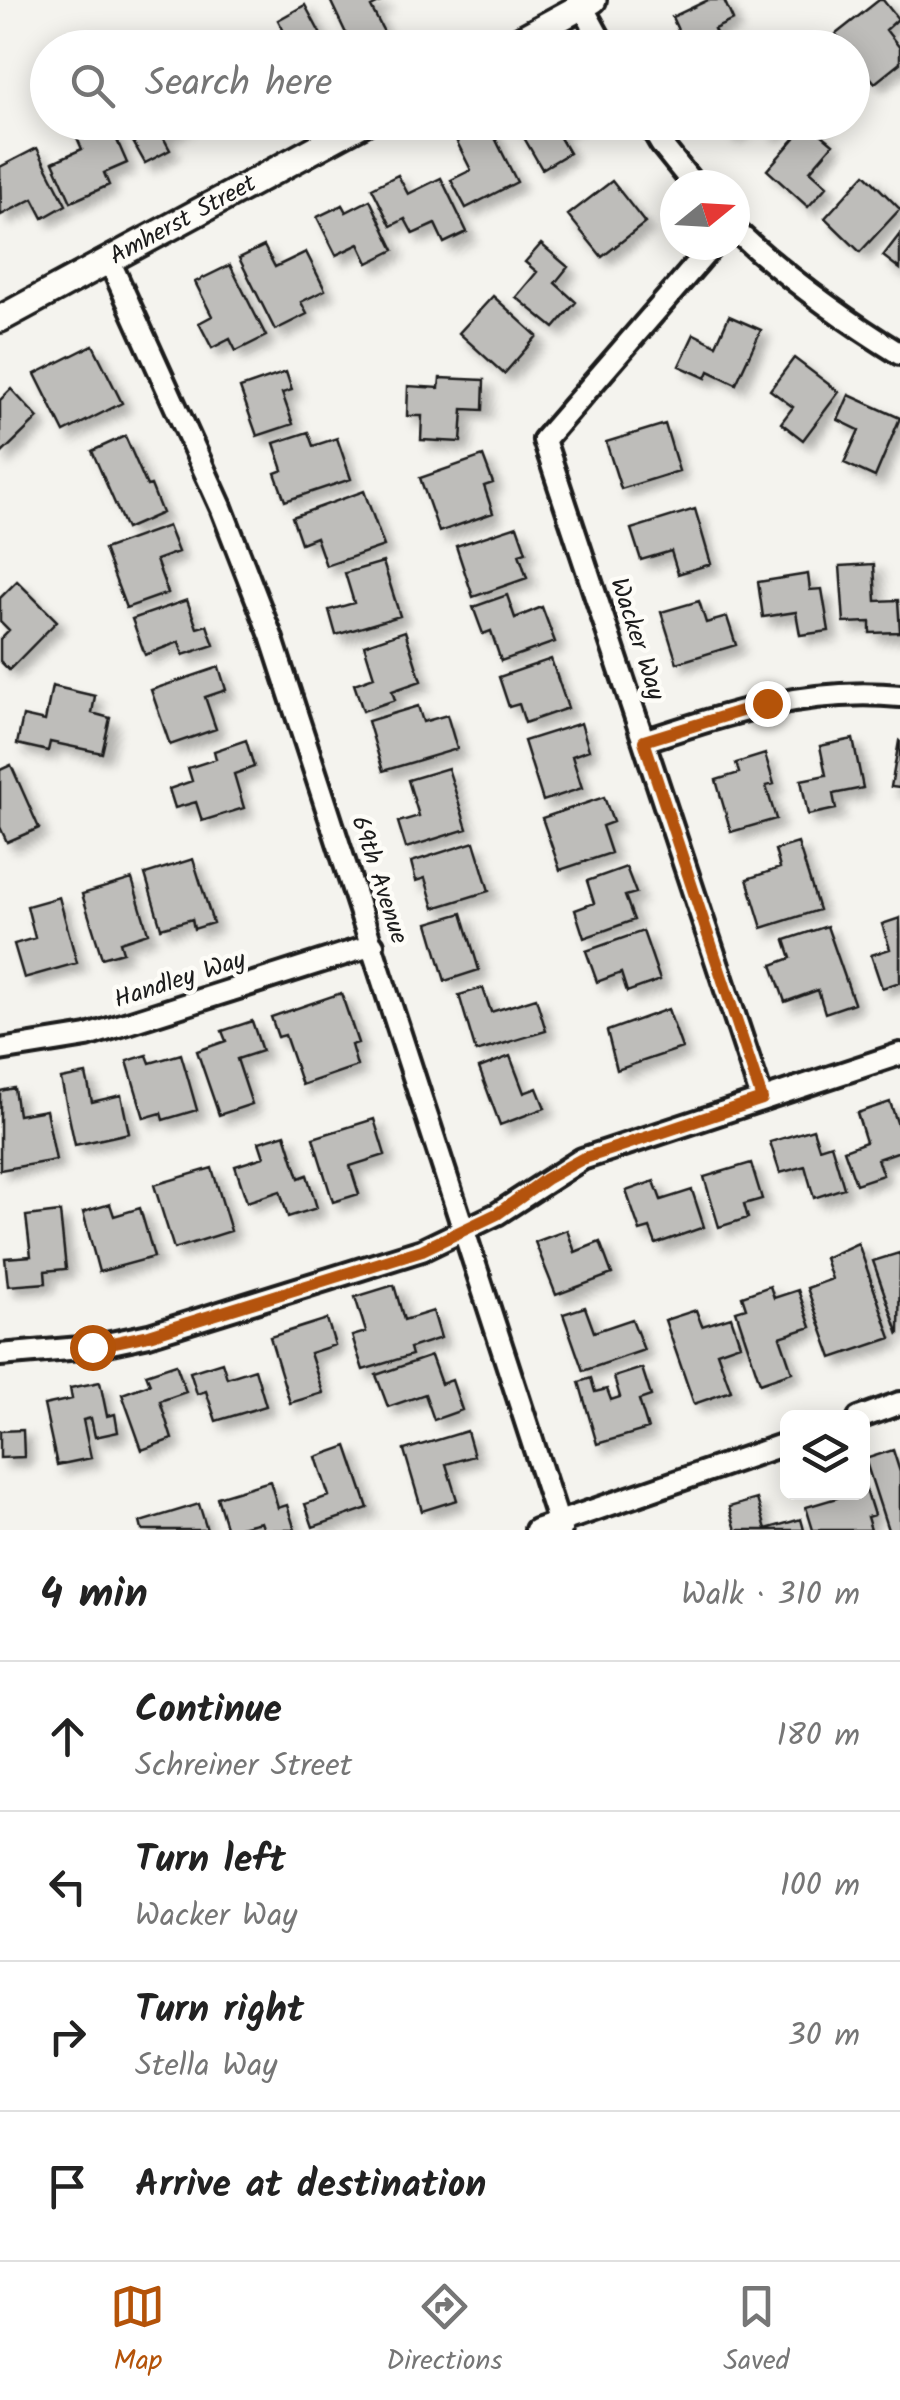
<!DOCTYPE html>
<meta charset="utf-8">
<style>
:root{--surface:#fff;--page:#f6f6f6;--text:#222;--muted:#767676;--line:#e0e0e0;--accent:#b45309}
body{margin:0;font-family:Kalam,sans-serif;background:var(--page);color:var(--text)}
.controls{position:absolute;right:30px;bottom:30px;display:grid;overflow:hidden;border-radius:15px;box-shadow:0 5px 25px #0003}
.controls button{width:90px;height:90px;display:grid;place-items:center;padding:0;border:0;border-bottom:2px solid var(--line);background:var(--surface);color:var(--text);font:50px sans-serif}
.compass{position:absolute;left:660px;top:170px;width:90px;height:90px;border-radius:50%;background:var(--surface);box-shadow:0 5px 25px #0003;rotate:72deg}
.stop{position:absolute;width:30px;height:30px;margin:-22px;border:8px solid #b45309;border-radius:50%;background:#fff}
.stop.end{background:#b45309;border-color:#fff;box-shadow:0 2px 10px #0008}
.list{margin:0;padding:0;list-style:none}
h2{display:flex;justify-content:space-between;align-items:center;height:130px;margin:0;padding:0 40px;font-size:42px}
h2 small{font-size:32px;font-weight:400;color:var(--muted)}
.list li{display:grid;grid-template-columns:65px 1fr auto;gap:30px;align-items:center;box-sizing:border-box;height:150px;padding:0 40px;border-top:2px solid var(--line)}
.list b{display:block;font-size:38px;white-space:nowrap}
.list p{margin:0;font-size:32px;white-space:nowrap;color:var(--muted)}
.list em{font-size:32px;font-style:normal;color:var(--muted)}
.icon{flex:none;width:55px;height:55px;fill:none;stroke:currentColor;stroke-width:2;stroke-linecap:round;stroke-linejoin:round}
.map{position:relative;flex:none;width:900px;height:1530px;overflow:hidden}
.search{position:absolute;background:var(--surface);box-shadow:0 5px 25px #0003;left:30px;right:30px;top:30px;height:110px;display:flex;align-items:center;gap:25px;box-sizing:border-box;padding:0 35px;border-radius:55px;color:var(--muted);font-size:38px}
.sheet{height:730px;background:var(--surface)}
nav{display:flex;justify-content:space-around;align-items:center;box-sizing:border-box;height:140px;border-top:2px solid var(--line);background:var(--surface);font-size:28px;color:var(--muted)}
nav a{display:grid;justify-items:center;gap:5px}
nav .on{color:var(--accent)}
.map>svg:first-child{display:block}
.building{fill:#bebdba;stroke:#1c1c1c;stroke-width:2.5;filter:url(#shadow)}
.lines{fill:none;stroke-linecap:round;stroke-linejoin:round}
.minor-casing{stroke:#1c1c1c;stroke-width:28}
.tertiary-casing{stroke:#1c1c1c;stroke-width:32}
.minor{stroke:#fdfcf7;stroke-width:20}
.tertiary{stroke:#fdfcf7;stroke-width:25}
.route{stroke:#b45309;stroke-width:12}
.labels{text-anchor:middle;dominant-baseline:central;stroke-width:9;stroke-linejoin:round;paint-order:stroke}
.street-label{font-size:25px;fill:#1c1c1c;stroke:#fdfcf7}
</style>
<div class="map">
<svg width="900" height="1530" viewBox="0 0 900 1530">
<defs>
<filter id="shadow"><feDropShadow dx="8" dy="8" stdDeviation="5" flood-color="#0004"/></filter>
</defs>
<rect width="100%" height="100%" fill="#f4f3ee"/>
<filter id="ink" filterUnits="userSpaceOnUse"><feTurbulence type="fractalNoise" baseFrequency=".01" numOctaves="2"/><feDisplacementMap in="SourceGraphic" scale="20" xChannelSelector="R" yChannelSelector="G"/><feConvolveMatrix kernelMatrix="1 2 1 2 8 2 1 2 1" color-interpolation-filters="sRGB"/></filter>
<g filter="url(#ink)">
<!-- building -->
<path class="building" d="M330 0H385L371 7 385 34 353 48Z
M708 0H724L733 20 714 29 723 48H677L683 41 672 17Z
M879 0H883L898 19 886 30 900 48V63L875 83 852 54V48H847L836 34Z
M305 5 328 48H281L290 43 278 20Z
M70 122H109L127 163 104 173 109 185 71 202 53 162 82 149Z
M122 122H182L183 124 162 135 170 150 145 163Z
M515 122H571L556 131 569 153 542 169Z
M722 122H746L730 134Z
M762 122H783L769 132Z
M808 123 833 144 810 171 827 186 808 207 767 170Z
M488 124 517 182 466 208 451 180 471 170 456 140Z
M37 148 66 205 43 218 33 199 1 215 0 167Z
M865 174 900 209 860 252 825 218Z
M398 175 408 194 441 178 467 232 444 243 435 224 413 234 405 219 391 226 372 188Z
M612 181 645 223 602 257 568 215Z
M370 200 394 250 368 263 359 244 336 255 317 217 342 205 346 212Z
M900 234V269L883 256Z
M541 244 568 267 555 283 576 302 554 328 516 297 537 272 525 262Z
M264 246 275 267 306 252 325 290 301 302 307 314 275 330 239 258Z
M230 265 266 336 236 351 230 339 212 348 199 323 212 316 195 282Z
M493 296 537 336 504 374 459 333Z
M729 316 761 330 736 384 709 371 706 378 679 366 694 334 716 345Z
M93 345 122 403 64 432 35 374Z
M794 358 839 392 803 440 781 423 793 407 770 390Z
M286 372 292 390 282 393 293 424 257 436 240 388Z
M440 378 484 380 483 410 463 409 461 442 421 440 422 416H407L408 386 439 388Z
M11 389 38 418 0 455V400Z
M849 395 900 418 875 477 844 463 859 430 838 420Z
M665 424 679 471 621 489 606 442Z
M308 432 313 446 337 438 351 479 285 501 275 473 283 470 274 443Z
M125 436 147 486 151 485 162 513 126 529 92 451Z
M483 456 493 483 484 486 493 513 439 532 420 478Z
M364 491 384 546 326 566 316 537 301 543 292 517Z
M695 509 711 564 678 574 671 551 641 560 631 529Z
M168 526 178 552 156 560 168 593 126 608 104 549Z
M517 526 526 552 519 554 527 578 473 597 456 546Z
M383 562 400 616 336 635 329 610 354 603 345 573Z
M874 564 876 601 898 600 900 632 870 633V622L844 623 840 566Z
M808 574 810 590 822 589 829 631 800 635 796 612 763 617 758 582Z
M17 581 57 621 9 670 0 661V639L9 630 0 621V598Z
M507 595 515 618 542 607 555 642 501 661 491 631 483 634 473 607Z
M187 600 197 628 207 625 214 645 183 655 179 642 145 655 132 619Z
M699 601 706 623 727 617 736 645 677 663 661 612Z
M405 631 421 681 392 691 395 700 363 711 354 684 374 677 364 645Z
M551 659 568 708 525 723 519 704 509 707 499 677Z
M219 667 226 690 205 697 216 729 170 745 151 690Z
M52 686 95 696 92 713 110 718 102 753 50 742 48 751 17 744 23 716 45 721Z
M418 706 423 722 447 715 457 749 383 771 368 721Z
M581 723 589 750 572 756 582 788 543 801 524 741Z
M853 739 863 788 833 794 836 809 808 815 801 780 826 775 820 746Z
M246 740 254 767 234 774 244 808 202 821 196 802 175 808 169 789 192 781 188 768 216 759 214 751Z
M899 741 900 742V788L891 787Z
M765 754 774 784 766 786 776 819 731 832 716 780 739 773 736 763Z
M11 765 39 828 7 842 0 827V770Z
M448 768 467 829 406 848 398 822 419 816 408 780Z
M604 797 613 822 602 826 611 853 560 870 542 818Z
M474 842 489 891 434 908 425 878 416 881 411 862Z
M798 843 819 910 762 928 747 879 780 868 775 850Z
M193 859 213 923 194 929 192 919 161 928 145 874Z
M626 867 636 893 625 896 634 920 584 938 575 910 594 903 587 881Z
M132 879 148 933 120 942 123 952 102 958 82 894Z
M59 897 77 963 24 978 14 944 35 938 27 906Z
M462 913 479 970 445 981 428 923Z
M900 918V982L882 988 871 955 890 949 882 924Z
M827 926 854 1003 825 1013 818 990 785 1002 772 965 791 958 785 940Z
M643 931 660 980 627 992 621 973 597 982 586 951Z
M483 988 491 1012 536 998 546 1031 476 1052 459 995Z
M341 993 358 1043 351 1045 357 1066 302 1085 285 1035 278 1037 271 1017Z
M668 1009 682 1048 617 1070 607 1031Z
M252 1021 262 1051 237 1059 252 1104 219 1115 197 1051 226 1041 222 1031Z
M181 1054 197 1110 163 1120 161 1113 144 1118 127 1061 147 1055 150 1063Z
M510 1056 524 1093 537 1088 545 1108 500 1125 479 1068Z
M86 1074 92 1102 121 1095 129 1133 75 1145 61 1079Z
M14 1088 18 1115 46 1110 56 1160 0 1170V1091Z
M890 1102 900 1131V1151L877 1159 883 1175 856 1184 844 1150 866 1142 857 1113Z
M374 1119 385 1155 350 1166 359 1194 333 1202 313 1138Z
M813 1129 819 1148 831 1144 844 1188 814 1198 805 1166 780 1173 770 1142Z
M285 1134 299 1178 307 1175 317 1208 288 1217 280 1191 247 1202 235 1166 264 1157 259 1142Z
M751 1163 762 1199 744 1204 748 1218 719 1227 704 1177Z
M212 1168 231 1231 174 1249 154 1185Z
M654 1181 661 1200 692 1190 704 1227 656 1244 650 1228 640 1231 626 1191Z
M110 1204 114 1216 140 1208 154 1257 99 1272 83 1212Z
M60 1212 66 1269 45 1271 46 1283 8 1286 5 1258 31 1256 26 1216Z
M567 1230 575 1252 600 1242 612 1274 556 1295 535 1242Z
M858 1243 891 1338 832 1358 807 1288 832 1279 825 1258Z
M899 1253 900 1256 899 1335 873 1261Z
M394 1285 404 1320 433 1311 441 1338 410 1348 412 1355 363 1370 352 1336 366 1332 355 1297Z
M770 1286 774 1298 798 1290 811 1327 780 1337 792 1372 760 1383 736 1311 746 1308 742 1296Z
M585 1307 594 1332 632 1319 644 1350 583 1371 563 1314Z
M696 1310 702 1326 731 1317 740 1344 717 1352 731 1391 694 1404 665 1320Z
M327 1319 335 1345 310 1353 323 1393 290 1403 270 1337Z
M431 1356 441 1384 452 1380 462 1410 434 1420 425 1394 388 1407 376 1375Z
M222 1362 227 1378 255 1369 266 1406 216 1421 206 1391 197 1394 190 1372Z
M176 1364 186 1392 160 1401 172 1439 142 1450 122 1394 150 1384 146 1374Z
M642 1368 651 1396 639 1400 648 1429 597 1444 579 1382 591 1378 595 1392 607 1389 611 1400 620 1397 614 1377Z
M100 1382 107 1416 115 1414 118 1432 95 1437 91 1418 83 1420 91 1458 57 1465 44 1405 72 1399 70 1388Z
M23 1430 24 1457 0 1458V1431Z
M467 1431 474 1456 446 1464 457 1500 422 1511 404 1450Z
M347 1446 368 1508 313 1527 305 1504 329 1496 316 1457Z
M893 1450 900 1472V1530H888L865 1459Z
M862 1477 874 1515 867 1517 871 1530H813L806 1507 837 1498 835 1492H862Z
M270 1481 278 1508 287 1505 295 1530H264L261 1522 227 1530 217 1497Z
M757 1499 766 1529 801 1519 804 1530H736L729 1507Z
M199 1504 207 1530H142L140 1522Z"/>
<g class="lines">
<defs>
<path id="minor" d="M582 6 605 48
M648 122 661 144 694 185
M735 230C786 277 840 317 900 354
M713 245 544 440 762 1099
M109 260 221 507 271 636 561 1530
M644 741C729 713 809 687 900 696
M0 1050 87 1036 373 945
M0 1355 92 1347 149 1335 422 1250 497 1214 582 1159 900 1054
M859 1418 900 1403
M536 1530 788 1443"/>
<g id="tertiary">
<path d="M505 48 593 0"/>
<path id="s1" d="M0 319 365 122"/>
</g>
</defs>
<!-- minor casing -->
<use href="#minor" class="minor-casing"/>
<!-- tertiary casing -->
<use href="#tertiary" class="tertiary-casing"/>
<!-- minor -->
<use href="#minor" class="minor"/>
<!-- tertiary -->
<use href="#tertiary" class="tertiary"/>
</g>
</g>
<g class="lines" filter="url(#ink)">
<!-- route -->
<path class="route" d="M92 1347 149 1335 422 1250 497 1214 546 1179 582 1159 762 1099 644 741 767 703"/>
</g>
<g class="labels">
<!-- street labels -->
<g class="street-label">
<text stroke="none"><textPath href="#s1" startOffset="208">Amherst Street</textPath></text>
<text transform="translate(637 639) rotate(72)">Wacker Way</text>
<text transform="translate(379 880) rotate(72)">69th Avenue</text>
<text transform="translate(180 980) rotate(-18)">Handley Way</text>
</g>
</g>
</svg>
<div class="controls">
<button><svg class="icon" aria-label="layers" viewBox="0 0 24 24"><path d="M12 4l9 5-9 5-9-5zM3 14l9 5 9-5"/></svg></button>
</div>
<svg class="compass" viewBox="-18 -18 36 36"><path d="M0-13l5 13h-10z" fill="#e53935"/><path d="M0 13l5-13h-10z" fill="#767676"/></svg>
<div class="stop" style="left:92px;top:1347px"></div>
<div class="stop end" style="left:767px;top:703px"></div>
<div class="search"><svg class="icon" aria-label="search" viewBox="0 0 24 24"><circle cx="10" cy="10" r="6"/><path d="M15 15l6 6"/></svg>Search here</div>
</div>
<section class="sheet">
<h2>4 min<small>Walk · 310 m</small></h2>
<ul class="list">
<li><svg class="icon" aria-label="ahead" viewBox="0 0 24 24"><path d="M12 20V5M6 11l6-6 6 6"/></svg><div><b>Continue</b><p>Schreiner Street</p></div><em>180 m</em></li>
<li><svg class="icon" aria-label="left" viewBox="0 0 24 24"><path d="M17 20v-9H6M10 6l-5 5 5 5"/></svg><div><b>Turn left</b><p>Wacker Way</p></div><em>100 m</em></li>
<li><svg class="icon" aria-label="right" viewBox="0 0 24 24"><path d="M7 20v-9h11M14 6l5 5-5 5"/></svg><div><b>Turn right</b><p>Stella Way</p></div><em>30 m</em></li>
<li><svg class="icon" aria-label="arrive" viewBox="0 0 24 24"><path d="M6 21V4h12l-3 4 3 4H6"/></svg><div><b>Arrive at destination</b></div></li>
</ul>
</section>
<nav>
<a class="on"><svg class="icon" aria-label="map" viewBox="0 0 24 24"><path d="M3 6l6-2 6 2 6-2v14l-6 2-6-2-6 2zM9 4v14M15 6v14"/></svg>Map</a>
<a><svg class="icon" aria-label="directions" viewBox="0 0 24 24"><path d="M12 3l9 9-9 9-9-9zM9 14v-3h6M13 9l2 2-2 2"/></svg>Directions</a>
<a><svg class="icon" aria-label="saved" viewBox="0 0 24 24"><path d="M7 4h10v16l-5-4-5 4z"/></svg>Saved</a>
</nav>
